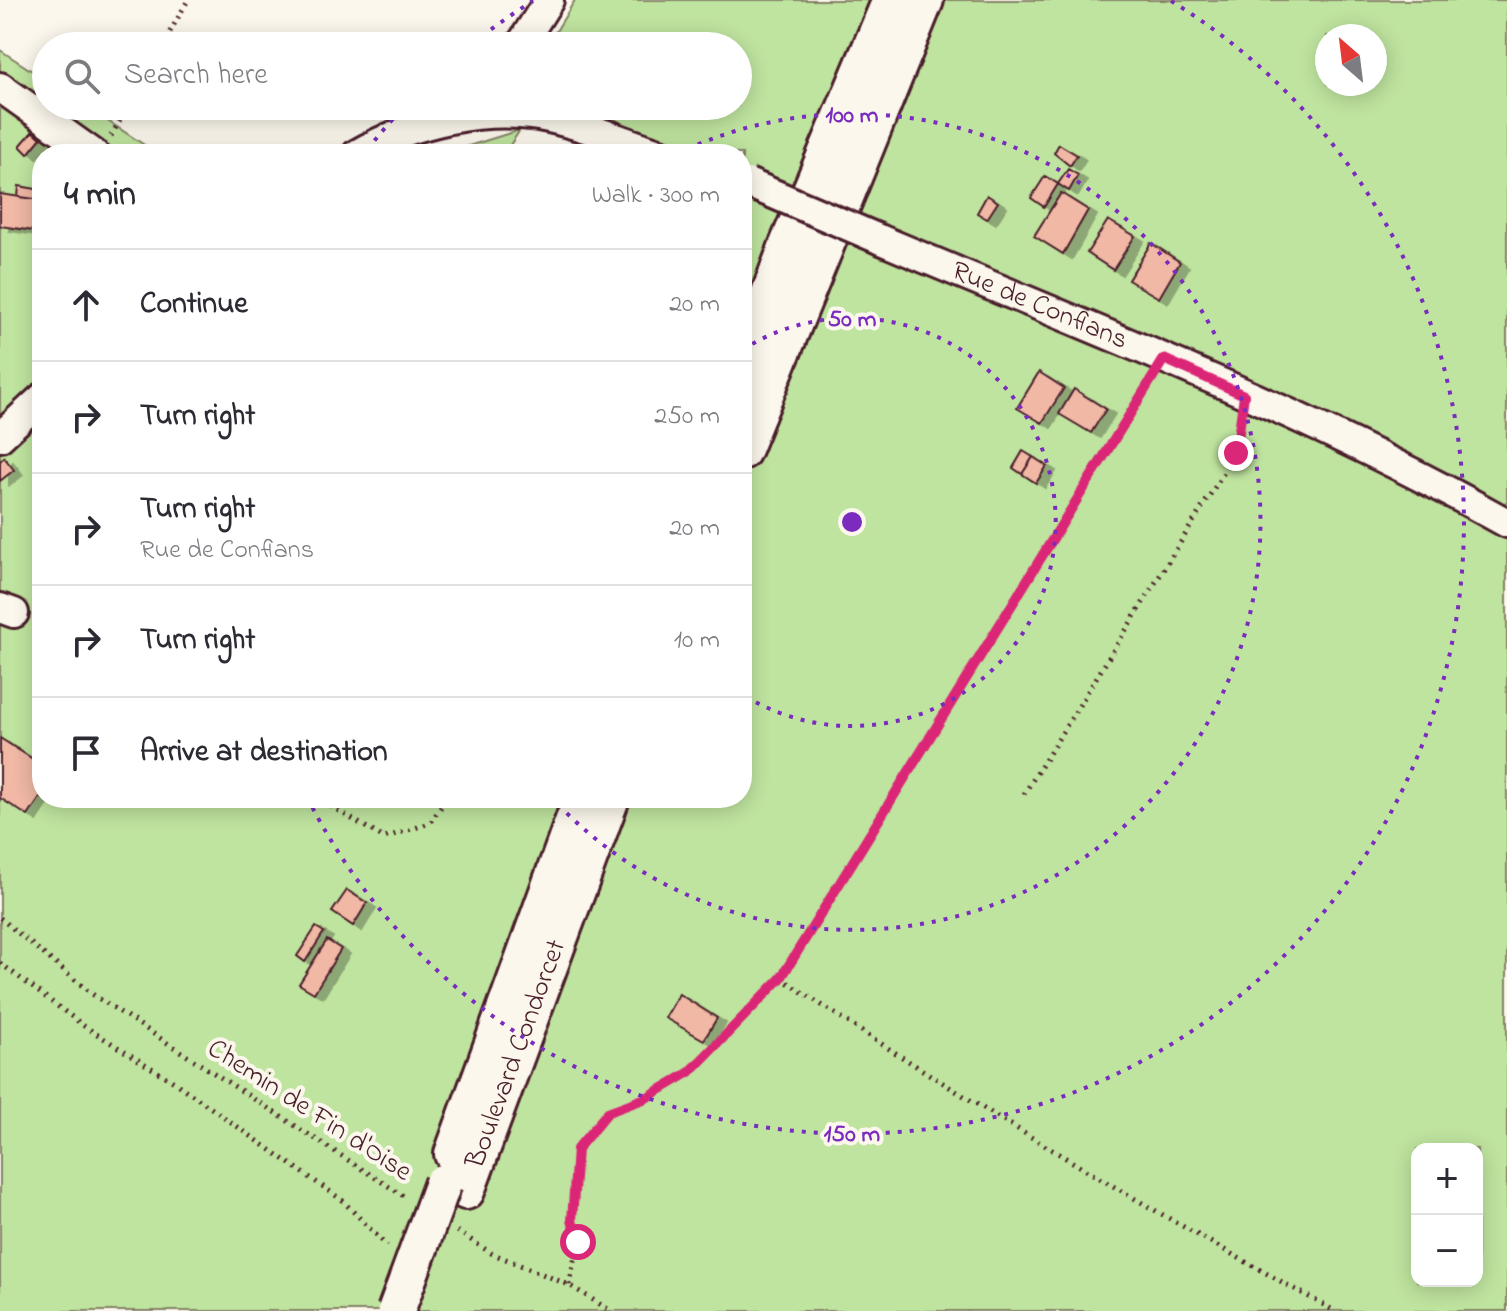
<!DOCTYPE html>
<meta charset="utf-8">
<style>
:root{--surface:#fff;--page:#f2f2f3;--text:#2b2b33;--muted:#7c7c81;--line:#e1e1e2}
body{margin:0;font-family:"Indie Flower",sans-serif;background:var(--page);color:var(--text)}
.controls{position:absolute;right:24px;bottom:24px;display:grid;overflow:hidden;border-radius:16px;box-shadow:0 4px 20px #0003}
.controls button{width:72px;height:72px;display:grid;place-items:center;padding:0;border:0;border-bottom:2px solid var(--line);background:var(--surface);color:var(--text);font:40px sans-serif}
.compass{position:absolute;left:1315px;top:24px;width:72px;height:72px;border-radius:50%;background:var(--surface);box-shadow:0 4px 20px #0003;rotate:332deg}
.stop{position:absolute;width:24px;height:24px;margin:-18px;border:6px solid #db2777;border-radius:50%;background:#fff}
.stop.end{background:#db2777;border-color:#fff;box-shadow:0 2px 8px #0008}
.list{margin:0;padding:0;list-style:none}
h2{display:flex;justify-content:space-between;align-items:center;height:104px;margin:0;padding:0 32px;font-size:34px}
h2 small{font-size:26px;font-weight:400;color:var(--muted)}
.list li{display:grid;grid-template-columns:52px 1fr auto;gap:24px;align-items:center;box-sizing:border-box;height:112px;padding:0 32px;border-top:2px solid var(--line)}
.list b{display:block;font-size:30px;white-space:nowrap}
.list p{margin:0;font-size:26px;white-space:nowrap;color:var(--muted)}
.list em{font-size:26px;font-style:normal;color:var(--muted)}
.icon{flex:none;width:44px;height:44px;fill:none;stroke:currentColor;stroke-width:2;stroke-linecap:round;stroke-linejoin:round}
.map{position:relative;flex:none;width:1507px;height:1311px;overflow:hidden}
.search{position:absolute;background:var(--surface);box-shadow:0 4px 20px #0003;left:32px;top:32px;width:720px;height:88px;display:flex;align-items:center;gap:20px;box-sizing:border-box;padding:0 28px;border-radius:44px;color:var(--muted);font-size:30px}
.panel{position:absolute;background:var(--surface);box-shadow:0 4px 20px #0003;left:32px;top:144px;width:720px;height:664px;border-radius:32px}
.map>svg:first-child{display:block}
.green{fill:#bfe49f;stroke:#848265;stroke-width:2;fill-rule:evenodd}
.building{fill:#f0b8a5;stroke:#4a1f2b;stroke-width:2;filter:url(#shadow)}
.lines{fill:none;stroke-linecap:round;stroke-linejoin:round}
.minor-casing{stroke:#4a1f2b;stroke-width:34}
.major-casing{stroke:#4a1f2b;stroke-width:42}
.path{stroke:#4a1f2b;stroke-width:5;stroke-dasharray:2 6;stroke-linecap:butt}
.minor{stroke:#fbf7ec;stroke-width:28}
.major{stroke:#fbf7ec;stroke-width:36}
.minor-bridge-casing{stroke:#4a1f2b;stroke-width:34;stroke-linecap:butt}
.major-bridge-casing{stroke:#4a1f2b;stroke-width:42;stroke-linecap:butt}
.minor-bridge{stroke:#fbf7ec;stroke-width:28}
.major-bridge{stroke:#fbf7ec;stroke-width:36}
.route{stroke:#db2777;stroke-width:10}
.ring{fill:none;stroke:#7b2cbf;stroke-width:4;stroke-dasharray:4 8}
.labels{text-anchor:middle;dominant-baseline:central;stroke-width:8;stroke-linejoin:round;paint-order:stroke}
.street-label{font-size:28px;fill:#4a1f2b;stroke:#fbf7ec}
.centre{fill:#7b2cbf;stroke:#fbf7ec;stroke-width:4}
.ring-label{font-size:24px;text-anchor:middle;font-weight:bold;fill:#7b2cbf;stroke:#fbf7ec;stroke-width:8;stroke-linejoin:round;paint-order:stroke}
</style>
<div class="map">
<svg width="1507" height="1311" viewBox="0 0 1507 1311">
<defs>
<filter id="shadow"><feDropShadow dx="9" dy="5" stdDeviation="0" flood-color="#0004"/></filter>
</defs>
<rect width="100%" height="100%" fill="#fbf7ec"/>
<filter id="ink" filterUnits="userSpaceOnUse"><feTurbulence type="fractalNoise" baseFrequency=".0125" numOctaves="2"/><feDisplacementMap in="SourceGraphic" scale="16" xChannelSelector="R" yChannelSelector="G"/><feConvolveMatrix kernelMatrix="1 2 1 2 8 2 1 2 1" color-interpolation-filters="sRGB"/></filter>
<g filter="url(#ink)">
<!-- green -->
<path class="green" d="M575 0H1507V1311H0V50L46 80V106H85L158 154H42V798H742V154H669L595 106H738V46H547ZM1327 36H1375V84H1327ZM1417 1149H1477V1281H1417Z
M520 130 504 154H443Z"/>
<!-- building -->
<path class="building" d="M33 131 41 138 28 154 20 146Z
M1059 144 1077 155 1070 166 1054 153Z
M1068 169 1078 175 1069 191 1058 184Z
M1045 176 1058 184 1044 207 1031 198Z
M19 186 42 190V200L18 197Z
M1061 193 1088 210 1063 254 1034 236Z
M0 194 42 200 40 232 0 226Z
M987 195 998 202 987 219 977 213Z
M1108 220 1135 236 1113 270 1087 253Z
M1151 243 1180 262 1159 298 1128 280Z
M1039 372 1064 388 1042 423 1017 408Z
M1074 389 1106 409 1091 433 1059 414Z
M1023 451 1033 457 1022 474 1013 468Z
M4 457 14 470 0 481V461Z
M1033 457 1047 466 1036 483 1022 474Z
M0 738 42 765V795L28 816 0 798Z
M347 890 367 903 353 926 332 912Z
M316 927 324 932 305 962 297 956Z
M327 940 341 949 314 993 299 984Z
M679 994 717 1018 704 1040 665 1018Z"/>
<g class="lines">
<defs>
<g id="minor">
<path d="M520 46 549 0"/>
<path d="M0 87 94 154"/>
<path d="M357 154C412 122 486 105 549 118 587 126 625 142 662 154"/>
<path id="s1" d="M879 239C1090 328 1307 411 1507 523"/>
<path d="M0 437 42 398"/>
<path d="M0 608 14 613"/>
</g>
<g id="major">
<path d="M742 368 788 245 891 0"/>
<path d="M742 451 925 0"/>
<path d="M453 1154 582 798"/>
<path id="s2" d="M466 1191 611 798"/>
</g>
</defs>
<!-- minor casing -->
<use href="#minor" class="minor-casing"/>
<!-- major casing -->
<use href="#major" class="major-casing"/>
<!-- path -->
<path class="path" d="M162 46 188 0
M111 136 128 106
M1024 794 1236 453 1241 420
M317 798 384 838 430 823 447 798
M0 918 92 994 405 1197
M0 963 84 1026 174 1082 342 1200 387 1246
M781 978C960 1098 1145 1208 1335 1311
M457 1231 491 1253 569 1285 611 1311
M569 1285 578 1242 572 1220 577 1149 608 1112 646 1098 690 1072 781 978 1151 380"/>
<!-- minor -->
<use href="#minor" class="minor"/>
<!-- major -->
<use href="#major" class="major"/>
<defs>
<path id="minor-bridge" d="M748 183 879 239"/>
<path id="major-bridge" d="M396 1311 443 1183"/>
</defs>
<!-- minor-bridge casing -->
<use href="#minor-bridge" class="minor-bridge-casing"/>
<!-- major-bridge casing -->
<use href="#major-bridge" class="major-bridge-casing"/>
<!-- minor-bridge -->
<use href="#minor-bridge" class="minor-bridge"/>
<!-- major-bridge -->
<use href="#major-bridge" class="major-bridge"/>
</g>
</g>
<g class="lines" filter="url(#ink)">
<!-- route -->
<path class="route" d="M578 1242 572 1220 577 1149 608 1112 646 1098 690 1072 781 978 1164 359 1244 395 1236 453"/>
</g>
<!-- distance rings -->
<g class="ring">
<path d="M742 350A204 204 0 1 1 742 694"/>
<path d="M676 154A408 408 0 1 1 554 800"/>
<path d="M367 150A611 611 0 0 1 402 109M472 44A611 611 0 0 1 533 1M1171 1A611 611 0 1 1 308 799"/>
</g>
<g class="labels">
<!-- street labels -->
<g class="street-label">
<text stroke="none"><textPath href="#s1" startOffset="174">Rue de Conflans</textPath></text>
<text stroke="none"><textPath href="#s2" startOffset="146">Boulevard Condorcet</textPath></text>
<text transform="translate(309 1111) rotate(33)">Chemin de Fin d'Oise</text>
</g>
</g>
<circle cx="852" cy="522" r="12" class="centre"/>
<g class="ring-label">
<text x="852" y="122">100 m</text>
<text x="852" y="326">50 m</text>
<text x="852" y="1141">150 m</text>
</g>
</svg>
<div class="controls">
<button>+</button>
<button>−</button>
</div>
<svg class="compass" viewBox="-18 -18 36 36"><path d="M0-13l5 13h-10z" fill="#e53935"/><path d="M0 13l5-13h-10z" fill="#7c7c81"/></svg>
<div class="stop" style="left:578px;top:1242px"></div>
<div class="stop end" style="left:1236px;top:453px"></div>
<div class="search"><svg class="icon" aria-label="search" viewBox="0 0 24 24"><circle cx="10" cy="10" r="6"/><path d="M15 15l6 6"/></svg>Search here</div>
<section class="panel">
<h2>4 min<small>Walk · 300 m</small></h2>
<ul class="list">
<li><svg class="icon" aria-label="ahead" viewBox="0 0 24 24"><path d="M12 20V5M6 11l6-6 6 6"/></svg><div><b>Continue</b></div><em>20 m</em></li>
<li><svg class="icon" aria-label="right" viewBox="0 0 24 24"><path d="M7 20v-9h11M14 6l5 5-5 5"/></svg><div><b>Turn right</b></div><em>250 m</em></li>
<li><svg class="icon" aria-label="right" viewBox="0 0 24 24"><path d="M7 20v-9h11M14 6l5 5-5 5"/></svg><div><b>Turn right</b><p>Rue de Conflans</p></div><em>20 m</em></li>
<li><svg class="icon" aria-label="right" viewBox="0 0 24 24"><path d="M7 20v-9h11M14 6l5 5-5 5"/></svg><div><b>Turn right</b></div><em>10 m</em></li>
<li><svg class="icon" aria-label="arrive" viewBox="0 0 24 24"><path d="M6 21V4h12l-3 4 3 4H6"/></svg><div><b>Arrive at destination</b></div></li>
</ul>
</section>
</div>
